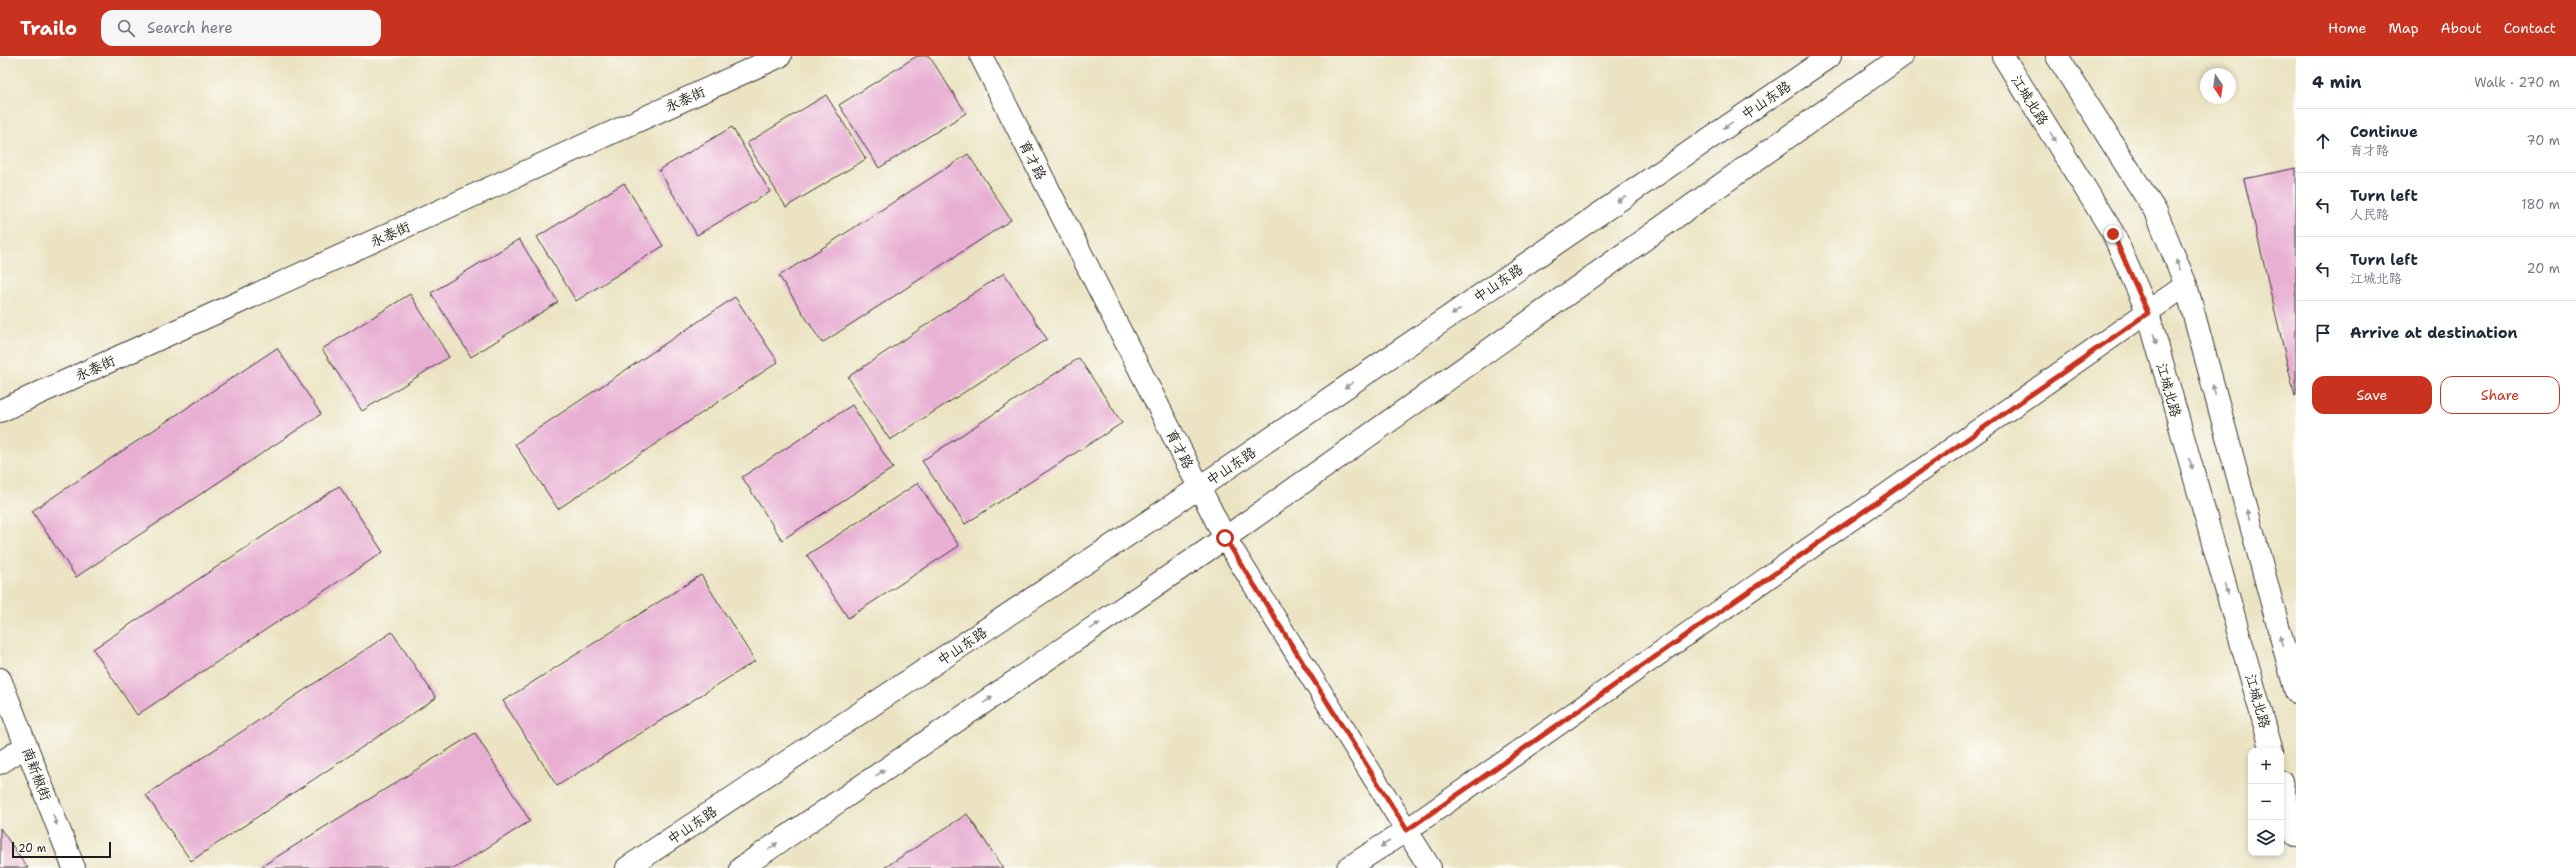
<!DOCTYPE html>
<meta charset="utf-8">
<style>
:root{--surface:#fff;--page:#f6f6f7;--text:#1f2937;--muted:#747a83;--line:#e0e1e3;--accent:#c8321e}
body{margin:0;font-family:"Shantell Sans","LXGW WenKai TC",sans-serif;background:var(--page);color:var(--text)}
.controls{position:absolute;right:12px;bottom:12px;display:grid;overflow:hidden;border-radius:8px;box-shadow:0 2px 6px #0003}
.controls button{width:36px;height:36px;display:grid;place-items:center;padding:0;border:0;border-bottom:1px solid var(--line);background:var(--surface);color:var(--text);font:20px sans-serif}
.compass{position:absolute;left:2200px;top:12px;width:36px;height:36px;border-radius:50%;background:var(--surface);box-shadow:0 2px 6px #0003;rotate:167deg}
.scale{position:absolute;left:12px;bottom:10px;width:99px;box-sizing:border-box;padding-left:4px;border:2px solid #1c1c1c;border-top:0;font-size:11px;line-height:14px;white-space:nowrap;color:#1c1c1c;-webkit-text-stroke:3px #fdfcf7;paint-order:stroke}
.stop{position:absolute;width:12px;height:12px;margin:-9px;border:3px solid #c8321e;border-radius:50%;background:#fff}
.stop.end{background:#c8321e;border-color:#fff;box-shadow:0 1px 4px #0008}
.list{margin:0;padding:0;list-style:none}
h2{display:flex;justify-content:space-between;align-items:center;height:52px;margin:0;padding:0 16px;font-size:17px}
h2 small{font-size:13px;font-weight:400;color:var(--muted)}
.list li{display:grid;grid-template-columns:26px 1fr auto;gap:12px;align-items:center;box-sizing:border-box;height:64px;padding:0 16px;border-top:1px solid var(--line)}
.list b{display:block;font-size:15px;white-space:nowrap}
.list p{margin:0;font-size:13px;white-space:nowrap;color:var(--muted)}
.list em{font-size:13px;font-style:normal;color:var(--muted)}
.actions{display:flex;gap:8px;padding:12px 16px}
.actions a{flex:1;padding:9px 0;border:1px solid var(--accent);border-radius:12px;text-align:center;font-size:14px;color:var(--accent)}
.actions .main{background:var(--accent);color:#fff}
.icon{flex:none;width:22px;height:22px;fill:none;stroke:currentColor;stroke-width:2;stroke-linecap:round;stroke-linejoin:round}
.map{position:relative;flex:none;width:2296px;height:812px;overflow:hidden}
header{display:flex;align-items:center;gap:24px;box-sizing:border-box;height:56px;padding:0 20px;background:var(--accent);color:#fff}
header strong{font-size:19px}
nav{display:flex;gap:22px;margin-inline-start:auto;font-size:14px}
.search{width:280px;height:36px;background:var(--page);display:flex;align-items:center;gap:10px;box-sizing:border-box;padding:0 14px;border-radius:12px;color:var(--muted);font-size:15px}
main{display:flex}
aside{flex:1;background:var(--surface)}
.map>svg:first-child{display:block}
.building{fill:#e8afd3}
.lines{fill:none;stroke-linecap:round;stroke-linejoin:round}
.street-casing{stroke:#3b3a35;stroke-width:24}
.secondary-casing{stroke:#3b3a35;stroke-width:24}
.street{stroke:#fff;stroke-width:22}
.secondary{stroke:#fff;stroke-width:22}
.oneway{fill:#999}
.route{stroke:#c8321e;stroke-width:5}
.labels{text-anchor:middle;dominant-baseline:central;stroke-width:3.5;stroke-linejoin:round;paint-order:stroke}
.street-label{font-size:14px;fill:#1c1c1c;stroke:#fdfcf7}
</style>
<header>
<strong>Trailo</strong>
<div class="search"><svg class="icon" aria-label="search" viewBox="0 0 24 24"><circle cx="10" cy="10" r="6"/><path d="M15 15l6 6"/></svg>Search here</div>
<nav><a>Home</a><a>Map</a><a>About</a><a>Contact</a></nav>
</header>
<main>
<div class="map">
<svg width="2296" height="812" viewBox="0 0 2296 812">
<rect width="100%" height="100%" fill="#fdfcf7"/>
<filter id="ink" filterUnits="userSpaceOnUse"><feTurbulence type="fractalNoise" baseFrequency=".025" numOctaves="2"/><feDisplacementMap in="SourceGraphic" scale="8" xChannelSelector="R" yChannelSelector="G"/><feConvolveMatrix kernelMatrix="1 2 1 2 8 2 1 2 1" color-interpolation-filters="sRGB"/></filter>
<filter id="wash" filterUnits="userSpaceOnUse"><feTurbulence type="fractalNoise" baseFrequency=".012" numOctaves="4" result="noise"/><feDisplacementMap in="SourceGraphic" scale="16" xChannelSelector="R" yChannelSelector="G"/><feGaussianBlur stdDeviation="0.9" result="paint"/><feColorMatrix in="noise" values="0 0 0 0 0 0 0 0 0 0 0 0 0 0 0 0 0 1.4 0 .05"/><feComposite in="paint" operator="in"/></filter>
<g filter="url(#wash)">
<rect width="100%" height="100%" fill="#ebe3c2"/>
<g id="blocks">
<!-- building -->
<path class="building" d="M917 0H929L966 57 879 112 839 49Z
M826 39 866 103 786 151 747 87Z
M732 71 770 136 697 179 659 114Z
M968 98 1011 164 822 287 779 220Z
M2296 112V340L2295 341 2244 123Z
M624 127 663 190 576 245 537 181Z
M519 183 558 246 471 301 431 237Z
M1004 217 1047 283 890 384 848 321Z
M410 238 449 301 362 355 322 293Z
M735 241 778 306 558 453 515 388Z
M277 292 321 358 76 521 32 455Z
M1079 302 1122 367 965 468 922 405Z
M852 349 893 412 782 484 742 421Z
M918 427 959 490 848 562 807 499Z
M339 430 383 496 137 659 93 593Z
M701 519 755 605 557 730 503 645Z
M392 576 436 642 191 805 146 739Z
M475 677 530 765 455 812H259Z
M967 758 1003 812H884Z
M0 772 28 812H0Z"/>
</g>
</g>
<g filter="url(#ink)">
<use href="#blocks" fill-opacity="0" stroke="#3b3a35" stroke-width="1"/>
<g class="lines">
<defs>
<path id="street" d="M0 355 780 0
M0 623 74 812
M0 707 26 690
M1348 812 1407 774 2186 229"/>
<path id="secondary" d="M981 0 1225 482 1430 812
M2003 0 2113 177 2148 257 2272 695
M2057 0 2157 158 2186 229 2296 636
M2281 726 2296 779
M627 812 1200 431 1830 0
M741 812 1225 482 1902 0"/>
</defs>
<!-- street casing -->
<use href="#street" class="street-casing"/>
<!-- secondary casing -->
<use href="#secondary" class="secondary-casing"/>
<!-- street -->
<use href="#street" class="street"/>
<!-- secondary -->
<use href="#secondary" class="secondary"/>
</g>
<!-- one-way arrows -->
<defs><path id="oneway-solid" d="M-6-.8H1V-3.2L6.5 0L1 3.2V.8H-6Z"/></defs>
<g class="oneway">
<use href="#oneway-solid" transform="translate(1728 69) rotate(146)"/>
<use href="#oneway-solid" transform="translate(2053 81) rotate(58)"/>
<use href="#oneway-solid" transform="translate(1621 143) rotate(146)"/>
<use href="#oneway-solid" transform="translate(2178 209) rotate(-112)"/>
<use href="#oneway-solid" transform="translate(1456 256) rotate(146)"/>
<use href="#oneway-solid" transform="translate(2155 283) rotate(74)"/>
<use href="#oneway-solid" transform="translate(1349 329) rotate(146)"/>
<use href="#oneway-solid" transform="translate(2214 334) rotate(-105)"/>
<use href="#oneway-solid" transform="translate(2191 408) rotate(74)"/>
<use href="#oneway-solid" transform="translate(2248 459) rotate(-105)"/>
<use href="#oneway-solid" transform="translate(2226 533) rotate(74)"/>
<use href="#oneway-solid" transform="translate(1095 570) rotate(-34)"/>
<use href="#oneway-solid" transform="translate(2282 585) rotate(-105)"/>
<use href="#oneway-solid" transform="translate(988 644) rotate(-34)"/>
<use href="#oneway-solid" transform="translate(880 717) rotate(-34)"/>
<use href="#oneway-solid" transform="translate(55 764) rotate(69)"/>
<use href="#oneway-solid" transform="translate(1385 788) rotate(147)"/>
<use href="#oneway-solid" transform="translate(773 790) rotate(-34)"/>
</g>
</g>
<g class="lines" filter="url(#ink)">
<!-- route -->
<path class="route" d="M1225 482 1407 774 2148 257 2113 178"/>
</g>
<g class="labels">
<!-- street labels -->
<g class="street-label">
<text transform="translate(685 43) rotate(-24)">永泰街</text>
<text transform="translate(1766 44) rotate(-34)">中山东路</text>
<text transform="translate(2030 44) rotate(58)">江城北路</text>
<text transform="translate(1033 104) rotate(63)">育才路</text>
<text transform="translate(390 178) rotate(-24)">永泰街</text>
<text transform="translate(1498 227) rotate(-34)">中山东路</text>
<text transform="translate(95 312) rotate(-24)">永泰街</text>
<text transform="translate(2169 334) rotate(74)">江城北路</text>
<text transform="translate(1180 393) rotate(63)">育才路</text>
<text transform="translate(1231 410) rotate(-34)">中山东路</text>
<text transform="translate(962 590) rotate(-34)">中山东路</text>
<text transform="translate(2258 645) rotate(74)">江城北路</text>
<text transform="translate(37 718) rotate(69)">南新椒街</text>
<text transform="translate(692 769) rotate(-34)">中山东路</text>
</g>
</g>
</svg>
<div class="controls">
<button>+</button>
<button>−</button>
<button><svg class="icon" aria-label="layers" viewBox="0 0 24 24"><path d="M12 4l9 5-9 5-9-5zM3 14l9 5 9-5"/></svg></button>
</div>
<svg class="compass" viewBox="-18 -18 36 36"><path d="M0-13l5 13h-10z" fill="#e53935"/><path d="M0 13l5-13h-10z" fill="#747a83"/></svg>
<div class="scale">20 m</div>
<div class="stop" style="left:1225px;top:482px"></div>
<div class="stop end" style="left:2113px;top:178px"></div>
</div>
<aside>
<h2>4 min<small>Walk · 270 m</small></h2>
<ul class="list">
<li><svg class="icon" aria-label="ahead" viewBox="0 0 24 24"><path d="M12 20V5M6 11l6-6 6 6"/></svg><div><b>Continue</b><p>育才路</p></div><em>70 m</em></li>
<li><svg class="icon" aria-label="left" viewBox="0 0 24 24"><path d="M17 20v-9H6M10 6l-5 5 5 5"/></svg><div><b>Turn left</b><p>人民路</p></div><em>180 m</em></li>
<li><svg class="icon" aria-label="left" viewBox="0 0 24 24"><path d="M17 20v-9H6M10 6l-5 5 5 5"/></svg><div><b>Turn left</b><p>江城北路</p></div><em>20 m</em></li>
<li><svg class="icon" aria-label="arrive" viewBox="0 0 24 24"><path d="M6 21V4h12l-3 4 3 4H6"/></svg><div><b>Arrive at destination</b></div></li>
</ul>
<div class="actions"><a class="main">Save</a><a>Share</a></div>
</aside>
</main>
